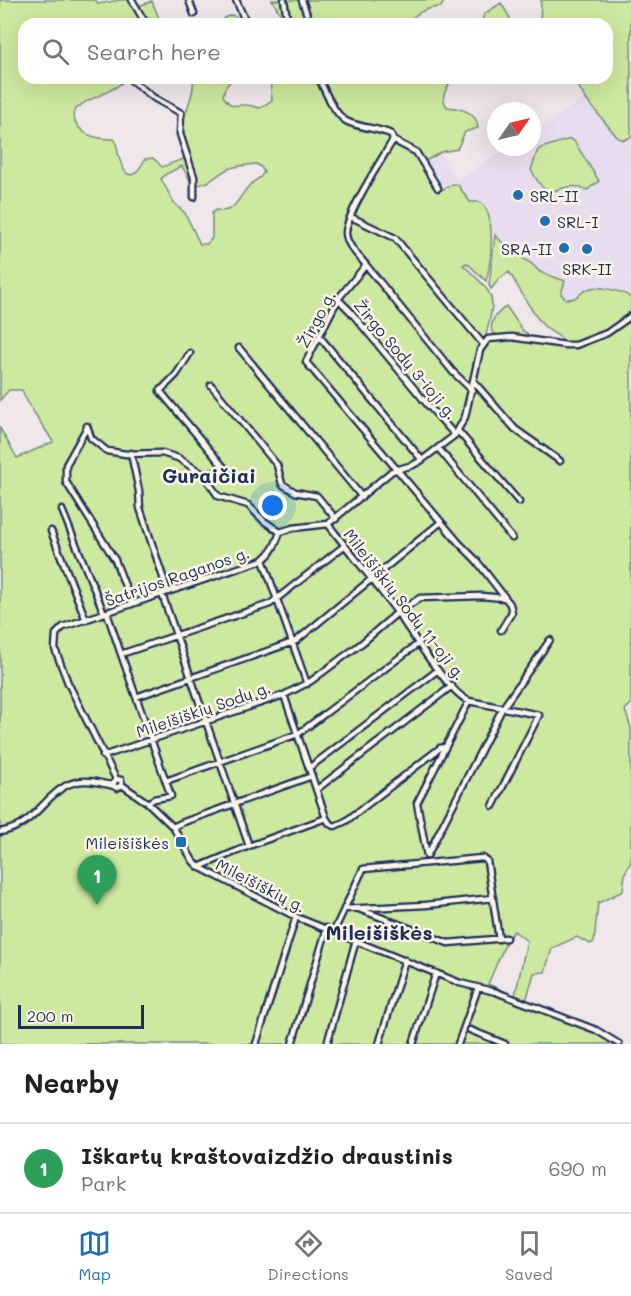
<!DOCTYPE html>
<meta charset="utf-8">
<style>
:root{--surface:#fff;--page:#f6f6f6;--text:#202124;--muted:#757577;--line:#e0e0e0;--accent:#1f6fb2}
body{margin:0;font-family:Mali,sans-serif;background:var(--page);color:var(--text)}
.compass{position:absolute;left:487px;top:102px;width:54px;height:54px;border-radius:50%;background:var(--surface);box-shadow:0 6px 24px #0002;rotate:56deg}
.scale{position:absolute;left:18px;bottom:15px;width:126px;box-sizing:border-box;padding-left:6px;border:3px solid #1b2f5e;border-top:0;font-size:16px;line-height:21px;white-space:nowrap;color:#1b2f5e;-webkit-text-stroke:4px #fcf5e5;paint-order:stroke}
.you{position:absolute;left:273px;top:506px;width:21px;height:21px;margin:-15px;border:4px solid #fff;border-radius:50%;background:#1a73e8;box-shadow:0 0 0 9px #1a73e833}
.badge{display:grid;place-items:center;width:39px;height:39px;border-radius:50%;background:var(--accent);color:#fff;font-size:20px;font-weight:700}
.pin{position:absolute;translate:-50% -50px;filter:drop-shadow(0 2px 3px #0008)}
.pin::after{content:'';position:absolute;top:32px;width:21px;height:18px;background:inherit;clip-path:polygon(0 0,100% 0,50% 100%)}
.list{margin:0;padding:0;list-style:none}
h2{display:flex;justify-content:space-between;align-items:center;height:78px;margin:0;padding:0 24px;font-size:26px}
h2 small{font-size:20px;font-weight:400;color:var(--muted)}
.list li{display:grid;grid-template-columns:39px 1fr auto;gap:18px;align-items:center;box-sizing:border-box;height:90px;padding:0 24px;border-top:2px solid var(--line)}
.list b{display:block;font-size:22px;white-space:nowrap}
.list p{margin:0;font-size:20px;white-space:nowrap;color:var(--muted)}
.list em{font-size:20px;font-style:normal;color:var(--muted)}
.icon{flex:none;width:33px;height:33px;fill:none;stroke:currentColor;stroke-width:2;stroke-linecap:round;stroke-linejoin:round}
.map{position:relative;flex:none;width:631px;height:1044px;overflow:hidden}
.search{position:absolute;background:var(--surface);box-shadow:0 6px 24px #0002;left:18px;right:18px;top:18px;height:66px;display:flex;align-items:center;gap:15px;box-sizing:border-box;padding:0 21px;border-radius:18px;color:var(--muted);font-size:22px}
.sheet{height:168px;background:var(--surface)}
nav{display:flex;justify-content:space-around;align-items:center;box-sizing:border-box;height:84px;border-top:2px solid var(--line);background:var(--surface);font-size:16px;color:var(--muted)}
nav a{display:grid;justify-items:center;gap:3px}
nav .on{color:var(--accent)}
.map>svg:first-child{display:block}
.built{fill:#e7ddee}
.green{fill:#cde89f;stroke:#748c7e;stroke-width:1.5;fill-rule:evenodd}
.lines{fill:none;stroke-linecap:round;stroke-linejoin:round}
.minor-casing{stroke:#1b2f5e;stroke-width:9}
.minor{stroke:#fcf5e5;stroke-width:4.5}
.poi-dot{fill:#1f6fb2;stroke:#fcf5e5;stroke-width:2}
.labels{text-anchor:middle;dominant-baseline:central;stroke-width:5;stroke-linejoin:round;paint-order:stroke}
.poi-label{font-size:16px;fill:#1b2f5e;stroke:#fcf5e5;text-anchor:start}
.street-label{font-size:16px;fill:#1b2f5e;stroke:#fcf5e5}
.quarter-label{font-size:20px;font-weight:bold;fill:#1b2f5e;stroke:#fcf5e5}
</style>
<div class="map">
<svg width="631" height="1044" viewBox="0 0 631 1044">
<rect width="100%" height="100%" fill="#f0e7ea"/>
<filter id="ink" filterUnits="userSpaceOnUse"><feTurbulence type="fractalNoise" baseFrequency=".0167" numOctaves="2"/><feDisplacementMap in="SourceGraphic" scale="12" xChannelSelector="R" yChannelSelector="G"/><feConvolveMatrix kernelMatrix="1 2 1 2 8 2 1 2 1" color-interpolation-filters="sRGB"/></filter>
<g filter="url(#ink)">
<!-- built -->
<path class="built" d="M585 98 624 140 631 137V298L627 294 613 290 591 288 586 290 579 297 573 300 566 299 561 294 564 285 563 279 548 277 540 272 532 264 511 251 490 230 486 208 470 202 453 184 439 191 421 163 441 152 442 157 457 180 509 147H532V132Z"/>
<!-- green -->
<path class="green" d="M0 0H96L98 4 120 0H135L139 6 152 1 160 21 166 18 169 24H24V78H126C114 95 78 98 73 115 78 136 96 139 114 139L116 142C119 161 127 195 145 159L153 158 162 167 186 158C190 142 182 139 183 125 185 109 195 95 193 78H233L225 88 223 96C233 109 232 105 245 105 250 105 255 107 260 108L272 100 270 78H450C450 91 438 92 447 107 462 108 477 112 478 128L465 132 457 149 441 152 422 163 439 191 453 184 458 185 470 202H480C497 214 491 263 486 281L467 263 463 265C497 297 496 295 485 339L488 341C499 337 514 341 525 342 569 349 594 349 631 320V704L625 710 631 728V861L625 873 623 891 598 903 594 942 590 944 577 937 552 948 545 972 534 973 526 1001 594 1026 622 1044H0V428L17 458 53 442C43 424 29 409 22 390H9L0 400ZM256 164 261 167 264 172C260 180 256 179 250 185 238 196 236 215 216 210L212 213V238L207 244H200L185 213 175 204 161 179 166 174 182 166 192 184C209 188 217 172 231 168 239 165 248 165 256 164ZM514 931 527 941 515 996 488 984 507 940Z
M272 0H445L441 7C426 8 416 12 407 24H282V17Z
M541 0H631V137L624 140 618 138 585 98 574 78H607V24H540Z
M501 3 510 18V22L507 24H482L484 14Z
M232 15C241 21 254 20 264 24H219L226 17Z
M570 139 574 141 599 181 587 190C568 179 553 198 542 187 538 182 534 175 531 170L538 150 541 148Z
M495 235 511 251 532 264 540 272 565 281 561 294 566 299C578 300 578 293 588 289 597 285 624 291 631 298 631 302 631 309 631 313 625 327 580 342 565 343 560 334 550 333 543 325 530 310 520 289 509 272L499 279 491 289 489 285Z
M506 306 523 331 527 333 528 337 497 335 492 332C489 319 498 314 506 306Z"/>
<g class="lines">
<defs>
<path id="minor" d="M132 0 146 24
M189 0 194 14
M236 0 244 18
M284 0 288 24
M302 0 310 24
M132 78 131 80 154 98 181 113 180 134 194 177V197
M319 78C324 90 336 117 348 122 362 128 377 128 391 134L393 140C382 159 346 214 346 233 346 245 360 257 366 265L338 299 306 362 459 543 476 560 510 604 512 612 501 630
M393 140 416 152 438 188
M351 217 395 238 483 344
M366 265 453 372 472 390
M338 299 350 311 427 404 455 435
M319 336 422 460
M239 348 362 497
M190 353 176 375 160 391 227 471 203 474
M474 382 515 429 560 461
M211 385 277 465 282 484 295 492 317 496 336 519
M87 426 91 438 107 451 126 454 162 453 178 458 203 474 218 496 248 505 264 521 280 532
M86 429 66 465V482L115 560 132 604
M458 431 519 502
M439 449 512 538
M131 453 139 491 140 508 168 592
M62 510 104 613
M328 524C351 554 375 582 397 612 411 632 449 693 469 701L539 715 493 806
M51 531 86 620
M263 560 307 684
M162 594 249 846 199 867
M107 613 121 654
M284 695 311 681 362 643 397 613 420 598 481 596 504 598
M136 697 296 641 441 522
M103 756 284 695 326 818 330 824 335 826 346 821 440 748 445 747
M309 768 438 670
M116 779 68 683 55 649 56 634 63 627 263 560C273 552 276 543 280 532L293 528 328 524 392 471 413 465 422 460 455 435 465 417 480 350 488 339 512 337 565 345H576L607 333 631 316
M166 781 298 734 419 643
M113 784 116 779 121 780 122 785 148 803 173 827 193 861 199 867 296 917 460 983 496 992 596 1030 619 1044
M317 789 452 686
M148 803 154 799 171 796 121 654 270 604 344 546
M173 827 181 823 312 776
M0 832C46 825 48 770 101 783 108 785 112 784 117 788L122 785
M249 846 326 818
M427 856 502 709 550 640
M427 856 417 803 469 701
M344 909 426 905 493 898
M359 909 448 943 506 938
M334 931 363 869 483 858 487 861 499 939
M470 1030 505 1044
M256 1044 296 917
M292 1044 327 928
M327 1044 356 940
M379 1044 405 960
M413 1044 436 973
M458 1044 478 988"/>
</defs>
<!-- minor casing -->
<use href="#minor" class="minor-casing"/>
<!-- minor -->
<use href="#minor" class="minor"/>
</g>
</g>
<!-- markers -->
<g class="poi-dot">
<circle cx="518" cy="195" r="6"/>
<circle cx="545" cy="221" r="6"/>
<circle cx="564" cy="248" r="6"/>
<circle cx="587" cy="249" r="6"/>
<rect x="175" y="836" width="12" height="12" rx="3"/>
</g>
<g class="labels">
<!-- poi labels -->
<g class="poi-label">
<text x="530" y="195">SRL-II</text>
<text x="557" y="221">SRL-I</text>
<text x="552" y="248" text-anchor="end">SRA-II</text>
<text x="587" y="268" text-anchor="middle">SRK-II</text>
<text x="169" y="842" text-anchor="end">Mileišiškės</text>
</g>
<!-- street labels -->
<g class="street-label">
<text transform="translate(316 319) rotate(-62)">Žirgo g.</text>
<text transform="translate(406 359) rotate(50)">Žirgo Sodų 3-ioji g.</text>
<text transform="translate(177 576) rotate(-19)">Šatrijos Raganos g.</text>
<text transform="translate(405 604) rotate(52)">Mileišiškių Sodų 11-oji g.</text>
<text transform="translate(203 709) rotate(-19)">Mileišiškių Sodų g.</text>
<text transform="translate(261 885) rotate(27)">Mileišiškių g.</text>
</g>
<!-- quarter labels -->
<g class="quarter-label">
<text x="209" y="475">Guraičiai</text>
<text x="379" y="932">Mileišiškės</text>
</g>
</g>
</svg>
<svg class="compass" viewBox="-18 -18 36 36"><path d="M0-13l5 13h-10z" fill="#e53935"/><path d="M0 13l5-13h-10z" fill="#757577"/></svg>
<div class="scale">200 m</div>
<div class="you"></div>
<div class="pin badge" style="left:97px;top:905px;background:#2e9e5b">1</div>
<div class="search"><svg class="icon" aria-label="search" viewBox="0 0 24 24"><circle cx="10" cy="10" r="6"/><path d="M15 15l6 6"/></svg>Search here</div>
</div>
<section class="sheet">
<h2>Nearby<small></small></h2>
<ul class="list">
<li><span class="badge" style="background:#2e9e5b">1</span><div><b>Iškartų kraštovaizdžio draustinis</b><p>Park</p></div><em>690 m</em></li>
</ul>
</section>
<nav>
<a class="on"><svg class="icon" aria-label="map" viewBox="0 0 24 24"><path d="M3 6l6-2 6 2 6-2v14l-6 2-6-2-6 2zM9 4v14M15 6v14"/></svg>Map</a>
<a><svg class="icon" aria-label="directions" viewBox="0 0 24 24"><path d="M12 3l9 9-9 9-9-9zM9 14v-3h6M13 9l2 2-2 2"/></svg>Directions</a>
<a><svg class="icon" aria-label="saved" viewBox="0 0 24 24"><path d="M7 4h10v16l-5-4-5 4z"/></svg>Saved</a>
</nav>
